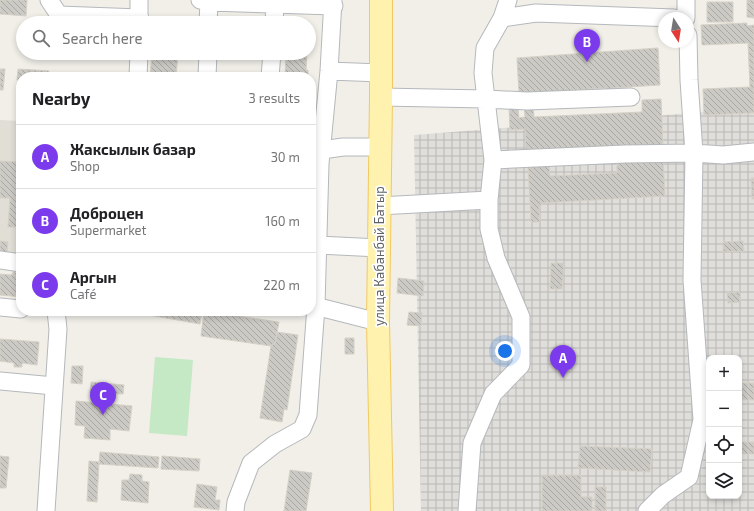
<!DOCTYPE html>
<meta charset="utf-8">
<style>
:root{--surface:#fff;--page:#f2f2f2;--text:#202124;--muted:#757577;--line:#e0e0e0;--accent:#7c3aed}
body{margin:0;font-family:"Exo 2",sans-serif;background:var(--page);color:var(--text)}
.controls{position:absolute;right:12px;bottom:12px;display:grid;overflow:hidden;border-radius:8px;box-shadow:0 2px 6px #0003}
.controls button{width:36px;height:36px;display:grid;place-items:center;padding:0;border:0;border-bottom:1px solid var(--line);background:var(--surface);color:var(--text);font:20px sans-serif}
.compass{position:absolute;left:658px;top:12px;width:36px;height:36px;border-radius:50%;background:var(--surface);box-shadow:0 2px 6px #0003;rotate:168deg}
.you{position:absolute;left:505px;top:351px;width:14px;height:14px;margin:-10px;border:3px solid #fff;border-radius:50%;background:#1a73e8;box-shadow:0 0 0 6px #1a73e833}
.badge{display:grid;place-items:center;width:26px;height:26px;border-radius:50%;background:var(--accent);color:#fff;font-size:13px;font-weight:700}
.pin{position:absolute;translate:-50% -33px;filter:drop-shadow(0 1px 2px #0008)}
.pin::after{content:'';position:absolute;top:21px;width:14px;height:12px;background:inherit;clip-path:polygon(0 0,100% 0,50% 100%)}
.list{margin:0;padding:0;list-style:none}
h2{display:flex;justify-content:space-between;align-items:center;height:52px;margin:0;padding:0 16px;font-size:17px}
h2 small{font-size:13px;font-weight:400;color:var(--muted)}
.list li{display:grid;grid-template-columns:26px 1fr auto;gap:12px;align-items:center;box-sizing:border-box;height:64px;padding:0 16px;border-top:1px solid var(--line)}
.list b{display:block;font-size:15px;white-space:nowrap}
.list p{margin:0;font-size:13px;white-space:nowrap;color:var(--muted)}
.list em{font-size:13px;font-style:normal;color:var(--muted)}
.icon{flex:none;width:22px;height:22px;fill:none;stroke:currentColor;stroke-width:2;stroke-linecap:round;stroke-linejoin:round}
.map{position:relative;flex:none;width:754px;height:511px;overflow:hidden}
.search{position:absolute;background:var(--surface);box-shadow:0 2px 6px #0003;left:16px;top:16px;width:300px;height:44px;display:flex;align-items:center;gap:10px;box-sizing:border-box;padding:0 14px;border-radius:22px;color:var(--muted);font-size:15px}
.panel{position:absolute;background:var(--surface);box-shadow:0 2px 6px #0003;left:16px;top:72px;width:300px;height:244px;border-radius:16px}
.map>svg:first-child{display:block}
.industrial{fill:url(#industrial-grid);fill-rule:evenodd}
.education{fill:#e1ded6}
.grass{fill:#c5e8c5}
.building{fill:url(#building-back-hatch);stroke:#d6d1c6}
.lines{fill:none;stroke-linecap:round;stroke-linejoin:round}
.minor-casing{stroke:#b5b8bc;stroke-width:19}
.major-casing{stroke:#f2c960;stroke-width:24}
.minor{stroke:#fff;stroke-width:17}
.major{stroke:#fff2af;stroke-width:22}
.labels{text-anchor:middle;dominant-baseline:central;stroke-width:3.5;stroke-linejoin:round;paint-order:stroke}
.street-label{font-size:13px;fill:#5f6368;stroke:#fff}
</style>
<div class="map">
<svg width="754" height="511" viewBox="0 0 754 511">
<defs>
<pattern id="industrial-grid" width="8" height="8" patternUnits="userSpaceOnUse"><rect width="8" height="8" fill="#e0deda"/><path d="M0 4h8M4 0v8" fill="none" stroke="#b9b8b5"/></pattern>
<pattern id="building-back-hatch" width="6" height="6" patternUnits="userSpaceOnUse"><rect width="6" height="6" fill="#cccac5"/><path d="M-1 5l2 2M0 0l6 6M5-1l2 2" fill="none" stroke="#a9a8a4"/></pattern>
</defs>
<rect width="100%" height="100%" fill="#f1efe8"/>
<!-- industrial -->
<path class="industrial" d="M754 108V511H421L414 135ZM709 358H739V496H709Z"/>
<!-- education -->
<path class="education" d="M0 120 21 121V254L0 252Z"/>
<!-- grass -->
<path class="grass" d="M155 357 193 360 187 436 149 433Z"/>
<!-- building -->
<path class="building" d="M0 0H27L26 16 0 14Z
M747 0H754V18L747 17Z
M707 2H733V22H707Z
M747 23V26L754 25V113L704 115 703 89 750 87 748 43 702 45 701 25Z
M658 48 660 85 613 88V94H605V88L519 94 517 58Z
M152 53H178L176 77H150Z
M286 53H307L306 70H308V77H285Z
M0 69H5L3 90H0Z
M18 69 49 71 48 77H21V80H17Z
M661 99 663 146 526 152 525 129 510 130 509 108 518 107 519 118 525 117 524 103H533L534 117 642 112V100Z
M663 159 665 196 541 203V207H539L540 222H531L528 166 549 165 550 176 617 173V162Z
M0 161 21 162V227H8L10 198H0Z
M751 178H754V199H752Z
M0 241 8 242 7 252H0Z
M743 241 744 251 723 252V242Z
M551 263H564L562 289H550Z
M13 272 21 273V297L0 295V274L12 275Z
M398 278 424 281 423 296 397 293Z
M740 292V302L728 303 727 293Z
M138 311H202L200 324 138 313Z
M204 311 279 322 275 343 271 346 201 336Z
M409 312 422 313 421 326 407 325Z
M277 332 298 335 287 410 284 409 282 422 260 418 271 346 275 343Z
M345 338H354V354H345Z
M0 339 39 342 37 365 22 363V367H14V363L0 361Z
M72 366H83L82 384 71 383Z
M91 382 124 385 123 394 90 393Z
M739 383H754V400H739Z
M76 401 132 406 129 431 110 429V440L84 438 85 426 75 425Z
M739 442H754V454H739Z
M580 446 652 449 650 472 578 468Z
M100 452 159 457 158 468 99 464Z
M0 456 9 457 6 488H0Z
M162 456 200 459 199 471 161 469Z
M89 461 99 462 97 502 87 501Z
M290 470 312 473 306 511H284Z
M130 474 142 475V481L149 482 148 503 121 500 122 480H129Z
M542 475H581V497H592V511H542Z
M197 484 217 487 215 500H220L219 510 194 507Z
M595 487H606V511H595Z"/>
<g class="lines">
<defs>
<path id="minor" d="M49 0 59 15 140 18
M139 0V23
M200 0 209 2 334 6
M686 0V18
M502 18 508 0
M208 23 209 2
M274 23 275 4
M329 71 381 73
M138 77 139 53
M207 77 208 53
M270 77 272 53
M631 97 527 101 486 99 483 73 485 48 502 18 536 13 674 18
M322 150 343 147H380
M493 160 625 154 694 153 723 155 754 152
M379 206 489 200 493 160 486 99 381 97
M318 245 379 248
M0 260 21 263
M311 305 378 322
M0 307 21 309
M0 381 54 386
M46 511 58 329 56 311
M235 511 236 502 251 463 275 444 302 429 308 415 316 306 320 164 329 71 333 0
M467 511 472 443 493 394 521 365V317L496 258 489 229V200
M647 511 663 495 689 477 702 420 692 280 694 153 689 80 688 35"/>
<path id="major" d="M381 0V97L378 322 382 511"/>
</defs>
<!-- minor casing -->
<use href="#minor" class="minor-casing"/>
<!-- major casing -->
<use href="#major" class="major-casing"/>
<!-- minor -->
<use href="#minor" class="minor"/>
<!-- major -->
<use href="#major" class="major"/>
</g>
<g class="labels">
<!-- street labels -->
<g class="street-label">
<text transform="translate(379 256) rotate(-90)">улица Кабанбай Батыр</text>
</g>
</g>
</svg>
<div class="controls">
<button>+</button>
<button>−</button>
<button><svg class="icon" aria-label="locate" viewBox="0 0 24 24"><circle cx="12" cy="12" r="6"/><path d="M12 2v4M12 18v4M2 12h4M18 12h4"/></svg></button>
<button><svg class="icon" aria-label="layers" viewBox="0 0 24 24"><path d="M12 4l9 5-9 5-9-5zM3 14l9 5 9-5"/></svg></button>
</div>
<svg class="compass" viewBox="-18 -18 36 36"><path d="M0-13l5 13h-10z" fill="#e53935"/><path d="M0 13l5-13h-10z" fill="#757577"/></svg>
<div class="you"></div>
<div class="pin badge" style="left:563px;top:378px">A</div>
<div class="pin badge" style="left:587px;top:62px">B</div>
<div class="pin badge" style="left:103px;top:415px">C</div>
<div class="search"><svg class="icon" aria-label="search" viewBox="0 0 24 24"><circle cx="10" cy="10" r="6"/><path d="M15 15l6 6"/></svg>Search here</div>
<section class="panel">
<h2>Nearby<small>3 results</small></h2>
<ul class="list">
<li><span class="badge">A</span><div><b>Жаксылык базар</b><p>Shop</p></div><em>30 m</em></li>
<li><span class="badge">B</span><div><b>Доброцен</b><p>Supermarket</p></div><em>160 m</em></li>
<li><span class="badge">C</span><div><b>Аргын</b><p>Café</p></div><em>220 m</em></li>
</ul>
</section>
</div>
